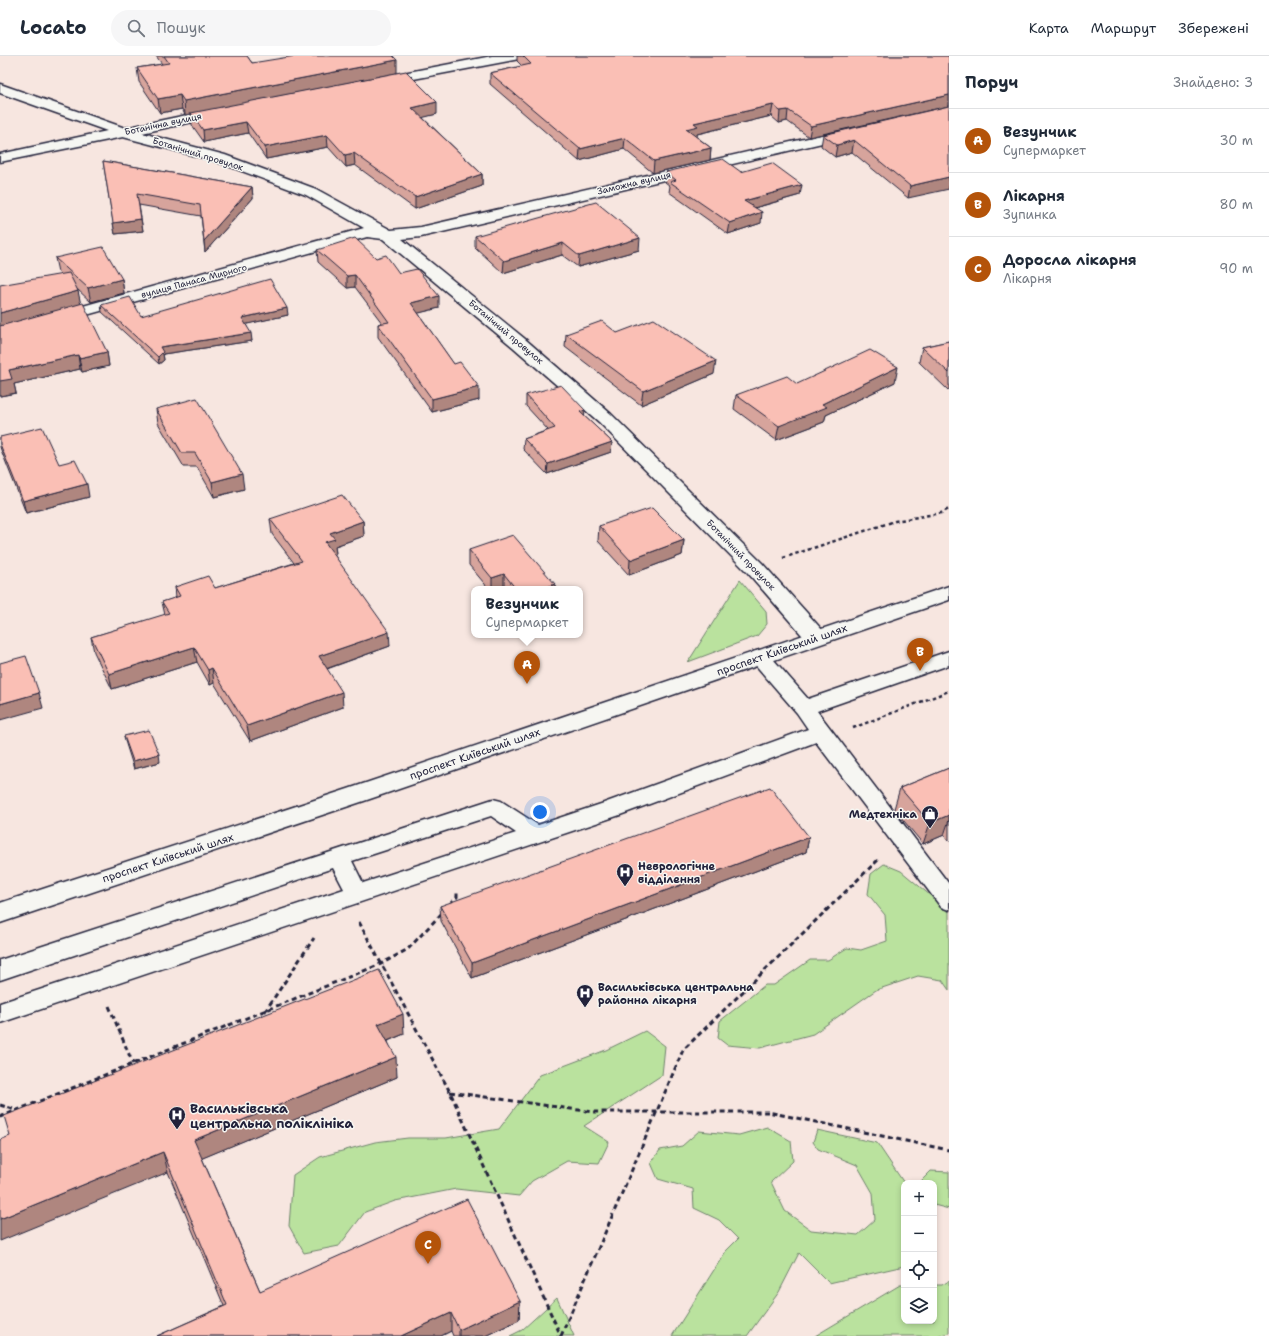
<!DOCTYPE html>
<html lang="uk">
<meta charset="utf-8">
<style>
:root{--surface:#fff;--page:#f6f6f7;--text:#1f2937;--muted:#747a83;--line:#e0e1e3;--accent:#b45309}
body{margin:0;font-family:"Shantell Sans",sans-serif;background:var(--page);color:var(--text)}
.controls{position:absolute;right:12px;bottom:12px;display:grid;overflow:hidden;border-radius:8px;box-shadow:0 2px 6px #0003}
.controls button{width:36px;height:36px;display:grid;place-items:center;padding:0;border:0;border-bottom:1px solid var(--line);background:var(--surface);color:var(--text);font:20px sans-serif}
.you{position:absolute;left:540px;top:756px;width:14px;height:14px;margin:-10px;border:3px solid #fff;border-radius:50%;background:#1a73e8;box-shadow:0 0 0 6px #1a73e833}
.badge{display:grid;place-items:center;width:26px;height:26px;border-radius:50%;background:var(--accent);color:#fff;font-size:13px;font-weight:700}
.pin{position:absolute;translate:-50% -33px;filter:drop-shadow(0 1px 2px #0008)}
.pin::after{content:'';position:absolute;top:21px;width:14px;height:12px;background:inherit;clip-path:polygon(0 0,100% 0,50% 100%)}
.popup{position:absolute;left:471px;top:530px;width:112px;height:52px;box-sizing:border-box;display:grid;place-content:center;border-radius:8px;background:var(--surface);filter:drop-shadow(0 1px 3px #0005);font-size:13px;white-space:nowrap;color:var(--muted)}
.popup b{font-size:15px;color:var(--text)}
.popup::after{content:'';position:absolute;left:50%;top:100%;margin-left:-8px;border:8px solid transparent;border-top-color:var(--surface)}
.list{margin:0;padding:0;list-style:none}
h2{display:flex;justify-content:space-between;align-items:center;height:52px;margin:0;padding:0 16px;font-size:17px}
h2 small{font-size:13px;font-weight:400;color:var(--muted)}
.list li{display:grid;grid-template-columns:26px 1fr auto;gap:12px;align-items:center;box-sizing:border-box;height:64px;padding:0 16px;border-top:1px solid var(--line)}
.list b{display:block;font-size:15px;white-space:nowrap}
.list p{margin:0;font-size:13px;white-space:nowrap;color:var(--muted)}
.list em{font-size:13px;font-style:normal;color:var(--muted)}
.icon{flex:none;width:22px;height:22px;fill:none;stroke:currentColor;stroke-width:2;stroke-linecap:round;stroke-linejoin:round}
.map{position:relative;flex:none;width:949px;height:1280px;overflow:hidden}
header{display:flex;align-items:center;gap:24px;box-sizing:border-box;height:56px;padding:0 20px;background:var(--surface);border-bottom:1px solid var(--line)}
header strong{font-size:19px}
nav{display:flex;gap:22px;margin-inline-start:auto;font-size:14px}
.search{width:280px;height:36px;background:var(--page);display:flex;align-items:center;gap:10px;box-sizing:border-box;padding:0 14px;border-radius:22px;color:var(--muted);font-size:15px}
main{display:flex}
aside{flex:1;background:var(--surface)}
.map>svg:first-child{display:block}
.green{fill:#bae29e;stroke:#6e826c}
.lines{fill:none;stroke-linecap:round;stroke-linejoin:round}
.lane-casing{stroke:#22223b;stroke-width:3}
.street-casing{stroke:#22223b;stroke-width:3}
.secondary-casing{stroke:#22223b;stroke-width:3}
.path-far1{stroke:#22223b;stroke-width:2.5;stroke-dasharray:3.5 3;stroke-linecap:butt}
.path{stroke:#22223b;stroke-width:3;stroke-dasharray:5 3.5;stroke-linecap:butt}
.lane{fill:#f6f6f2;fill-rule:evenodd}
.street{fill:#f6f6f2;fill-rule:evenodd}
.secondary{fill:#f6f6f2;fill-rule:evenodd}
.wall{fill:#d7a49c;stroke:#22223b}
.shaded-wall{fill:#af867f;stroke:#22223b}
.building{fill:#fabfb5;stroke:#22223b}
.labels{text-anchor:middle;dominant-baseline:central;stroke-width:3;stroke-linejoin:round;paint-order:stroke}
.far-street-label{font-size:9px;fill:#22223b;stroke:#f6f6f2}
.street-label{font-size:11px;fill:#22223b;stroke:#f6f6f2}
.poi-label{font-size:11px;font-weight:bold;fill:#22223b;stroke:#f6f6f2;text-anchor:start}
.near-poi-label{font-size:13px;font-weight:bold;fill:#22223b;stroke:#f6f6f2;text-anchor:start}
</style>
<header>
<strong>Locato</strong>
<div class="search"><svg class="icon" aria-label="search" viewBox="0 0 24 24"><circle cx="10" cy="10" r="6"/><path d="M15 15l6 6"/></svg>Пошук</div>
<nav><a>Карта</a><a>Маршрут</a><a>Збережені</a></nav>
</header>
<main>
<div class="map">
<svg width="949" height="1280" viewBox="0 0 949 1280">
<rect width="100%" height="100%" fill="#f7e6e0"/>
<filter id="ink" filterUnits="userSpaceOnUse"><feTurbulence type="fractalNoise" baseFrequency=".025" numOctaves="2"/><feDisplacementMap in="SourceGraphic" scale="8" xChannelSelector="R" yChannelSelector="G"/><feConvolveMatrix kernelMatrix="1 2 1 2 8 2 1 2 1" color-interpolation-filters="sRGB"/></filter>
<g filter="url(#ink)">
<!-- green -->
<path class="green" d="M740 524 766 555 767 568 757 580 688 606Z
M884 808 901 815 949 855V934L942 924 918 920 876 934 813 978 760 992 727 989 718 982 720 965 765 929H774L810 904H828L847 892 861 894 887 885 885 859 868 838 871 818Z
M645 975 665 990 662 1019 584 1070 609 1086 599 1107 567 1105 532 1125 519 1140 456 1133 395 1145 365 1156 339 1190 304 1197 289 1170 293 1119 320 1101 375 1086 408 1082H446L499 1073 540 1019 606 994Z
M767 1071 791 1085 793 1105 771 1126 785 1155 811 1174 858 1179 875 1164 873 1137 857 1109 818 1093 813 1086 817 1074 877 1087 904 1127V1210L829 1227 799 1197 779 1236 747 1280H672L726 1195 738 1183 719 1164 694 1152 693 1133 658 1123 651 1107 660 1094 682 1090 699 1075 739 1079Z
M931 1115 949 1116V1153L934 1149V1127H919Z
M949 1225V1277L936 1280H815L900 1229H904V1265H934V1229H942Z
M557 1242 574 1280H510L522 1274Z"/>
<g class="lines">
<defs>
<path id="lane" d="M760 594 767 596 808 643 949 595V609L817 655 949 828V854L941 851 816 686 620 759 0 967V947L344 833 333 812 0 924V904L493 743 501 745 538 769 604 747 808 673 797 657 753 606 750 601 753 596ZM491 760 516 777 363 827 352 805Z"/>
<path id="street" d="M492 0H521L519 3 514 4 382 29 377 28 375 25 377 22 382 21Z
M0 28 125 72 220 52 225 53 227 56 225 59 142 77 225 99 316 133 391 174 421 171 852 72 857 73 859 76 857 79 852 80 421 181 402 183 525 283 611 358 762 507 824 576 827 581 824 586 816 588 808 586 748 517 599 366 513 291 383 183 367 181 0 283V273L364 172 306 139 215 105 123 81 0 106V98L107 75 0 37Z"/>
<path id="secondary" d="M949 530V544L364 745 0 867V847L348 733Z"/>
</defs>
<!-- lane casing -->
<use href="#lane" class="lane-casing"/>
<!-- street casing -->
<use href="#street" class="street-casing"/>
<!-- secondary casing -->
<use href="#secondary" class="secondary-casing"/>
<!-- path-far1 -->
<path class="path-far1" d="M783 502 895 465 941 457 949 453
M853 672 949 635"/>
<!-- path -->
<path class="path" d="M450 848 457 841V834
M359 866 450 1036 561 1280
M109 950 133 1008
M260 963 314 882
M450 1036 593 1056H768L949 1094
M0 1049 16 1054
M0 1061 381 908 408 893 443 856
M561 1280 683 994 880 802"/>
<!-- lane -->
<use href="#lane" class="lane"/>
<!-- street -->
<use href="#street" class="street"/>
<!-- secondary -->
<use href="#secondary" class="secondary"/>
</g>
<!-- wall -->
<path class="wall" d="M156 0H247L252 7 397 17 437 58 422 61 482 118V130L415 153 355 109 346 111 328 91 266 103 248 77 204 86 192 69 191 58 185 59 182 53 160 57 139 26 137 12 162 8Z
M517 0H949V50L809 81 787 65 779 67 771 60 697 78V81L711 92 710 104 653 117 624 93 579 105 490 28V17L522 10 517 5Z
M949 50 908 142 852 96 835 101 821 90 823 79Z
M103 105 252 131 253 142 205 196 201 160 139 149 143 175 115 178Z
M666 116H741L800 139 755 152 761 167 728 178 669 136 670 130 665 126Z
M475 180 639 194 578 211 562 199 503 217 475 191Z
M317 194 376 202 399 217 439 252 418 257 479 344 432 356 378 281V268L382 267 355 231 347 232 318 206Z
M55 202 122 223 124 237 91 246 77 233 80 248 107 296 109 310 82 316 80 313 14 328 16 337 0 340 61 219 58 216Z
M101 249 141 260 288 259 246 268 252 285 163 298 164 304 159 308 102 256Z
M617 277 714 318 641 349 565 291 566 278Z
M949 285V333L948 334 919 306 922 291Z
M895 326 826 359 824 366 776 384 734 353 736 339 797 328Z
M526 339 584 360 612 386 611 396 547 418 523 393 524 383 548 374 526 350Z
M156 353 244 433 214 441 197 411H184L158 367Z
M0 381 59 408 89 441 26 457 1 394 0 391Z
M270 463 363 465 364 480 335 490 336 498H334L390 590 327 613 343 651 250 685 214 627 210 629 197 606 112 633 94 596 91 581 165 559 162 546 176 542 175 531 215 532 294 507 272 478Z
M599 470 684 484 682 499 629 519 598 485Z
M469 494 555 528V533H489L469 509Z
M124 680 160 706 134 713 126 688Z
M949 712V785L944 779 923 788 894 753 900 732Z
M809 781 806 796 472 922 441 865 440 850Z
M404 978 388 985 397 1021 202 1102 260 1235 520 1245 519 1264 485 1280H453L451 1275 441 1280H157L224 1250 168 1116 0 1084Z"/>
<!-- shaded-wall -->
<path class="shaded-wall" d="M397 4V17L185 59 184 45Z
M180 39 182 53 160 57 158 43Z
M949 39V50L809 81 811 70Z
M437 46V58L413 64 412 52Z
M773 49 771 60 697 78V82L686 73 694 67Z
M788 54 787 65 779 67 780 55Z
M246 66 248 77 204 86 203 74Z
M327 79 328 91 266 103 265 91Z
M625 82 624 93 579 105 580 93Z
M854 84 852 96 835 101 837 89Z
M711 92 710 104 653 117 654 105Z
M354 97 355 109 346 111 345 99Z
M482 118V130L415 153V141Z
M949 121V133L908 142 910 130Z
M802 129 800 139 743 155 744 145Z
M252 131 253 142 205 196 204 185Z
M762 156 761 167 728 178 730 167Z
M141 163 143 175 115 178 113 167Z
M640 182 639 194 578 211 579 200Z
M563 187 562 199 503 217 504 205Z
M355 219V231L347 232V220Z
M122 223 124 237 91 246 88 232Z
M78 235 81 249 0 271V257Z
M439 240V252L411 259V247Z
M287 252 288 259 243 269 242 262Z
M251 277 252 285 163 298 164 304 159 308 158 301 160 291Z
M107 296 109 310 82 316 79 302Z
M78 299 80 313 14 328 16 337 0 340V325L9 314Z
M716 305 714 318 641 349 643 335Z
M898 311 895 326 826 359 824 366 776 384 779 370 822 348Z
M479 331V344L432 356V343Z
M585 354 584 365 580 356Z
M612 386 611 396 547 418 548 408Z
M242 418 244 433 214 441 212 426Z
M87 428 89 441 26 457 23 445Z
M363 465 364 480 335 490 336 498 326 501 325 486 330 477Z
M684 484 682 499 629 519 630 504Z
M504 518V533H492V522Z
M555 528V533H540Z
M389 576 390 590 320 615 319 600Z
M194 591 197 606 112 633 109 618Z
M212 612 214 627 210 629 208 614Z
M342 636 343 651 250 685 247 670Z
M39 637 43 652 0 664V648Z
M159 698 160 706 134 713 133 705Z
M949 759V764L944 779 923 788 930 767Z
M809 781 806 796 472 922V907Z
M403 958 404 978 380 988 378 968Z
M396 1001 397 1021 198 1104 194 1084Z
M163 1096 168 1116 0 1185V1163Z
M520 1245 519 1264 485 1280H459V1274Z
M451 1257V1275L441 1280H401Z"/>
<!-- building -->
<path class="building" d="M164 0H247L252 7 295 0H393L397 4 184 45 180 39 158 43 137 12 169 7Z
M523 0H949V39L811 70 788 54 780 55 773 49 694 67 698 70 686 73 711 92 654 105 625 82 580 93 490 17 531 8Z
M406 15 437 46 412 52 482 118 415 141 354 97 345 99 327 79 265 91 246 66 203 74 191 57Z
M949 50V121L910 130 854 84 837 89 823 79Z
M723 103 741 116 772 107 802 129 744 145 762 156 730 167 670 126 676 124 666 116Z
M103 105 252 131 204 185 200 149 137 138 141 163 113 167Z
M596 146 640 182 579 200 563 187 504 205 475 180Z
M355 182 376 202 386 199 399 217 417 213 439 240 411 247 454 308 460 306 479 331 432 343 378 268 389 266 355 219 347 220 317 194Z
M103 191 122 223 88 232 55 202Z
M69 217 78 235 0 257V229Z
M270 223 287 252 242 262 251 277 160 291 163 296 158 301 101 249 130 241 141 260Z
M83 247 107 296 79 302 78 299 9 314 12 323 0 325V270Z
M654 263 716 305 643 335 566 278 602 265 617 277Z
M949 285V317L922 291Z
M870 294 898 311 822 348 827 351 779 370 736 339 787 320 797 328Z
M561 329 585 354 580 356 612 386 548 408 524 383 555 372 526 339Z
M197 342 242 418 212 426 195 397H182L156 353Z
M42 371 59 408 75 404 87 428 23 445 0 388V381Z
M342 439 363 465 330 477 335 483 325 486 389 576 319 600 342 636 247 670 212 612 208 614 194 591 109 618 91 581 169 557 162 546 180 540 175 531 208 520 215 532 302 505 270 463Z
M652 452 684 484 630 504 599 470Z
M513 479 555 528 540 533H516L504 518 492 522 469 494Z
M26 600 39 637 0 648V607Z
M149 674 159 698 133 705 124 680Z
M949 712V759L930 767 900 732Z
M770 731 809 781 472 907 440 850Z
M379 914 403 958 378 968 396 1001 194 1084 260 1235 467 1143 520 1245 459 1274 451 1257 401 1280H157L227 1249 163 1096 0 1163V1084L10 1080 4 1060Z"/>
</g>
<!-- icons -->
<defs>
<symbol id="shop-pin" viewBox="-11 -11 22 30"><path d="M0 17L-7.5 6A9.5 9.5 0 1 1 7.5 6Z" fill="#22223b" stroke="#f6f6f2"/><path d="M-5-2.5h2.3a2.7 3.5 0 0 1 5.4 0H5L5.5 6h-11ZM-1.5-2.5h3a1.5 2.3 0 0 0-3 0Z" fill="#fff"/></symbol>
<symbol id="hospital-pin" viewBox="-11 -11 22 30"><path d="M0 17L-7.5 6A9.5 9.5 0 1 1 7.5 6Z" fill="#22223b" stroke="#f6f6f2"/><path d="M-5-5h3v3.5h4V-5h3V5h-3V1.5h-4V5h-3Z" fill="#fff"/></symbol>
</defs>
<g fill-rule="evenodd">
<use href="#shop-pin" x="920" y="748" width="20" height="27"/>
<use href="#hospital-pin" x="615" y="806" width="20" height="27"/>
<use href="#hospital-pin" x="575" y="927" width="20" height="27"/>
<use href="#hospital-pin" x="167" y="1049" width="20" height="27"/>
</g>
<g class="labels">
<!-- far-street labels -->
<g class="far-street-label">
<text transform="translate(163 68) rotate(-12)">Ботанічна вулиця</text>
<text transform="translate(198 98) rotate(17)">Ботанічний провулок</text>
<text transform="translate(634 127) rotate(-13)">Заможна вулиця</text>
<text transform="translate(194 225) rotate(-15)">вулиця Панаса Мирного</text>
<text transform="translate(506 276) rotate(40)">Ботанічний провулок</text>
<text transform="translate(741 499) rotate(46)">Ботанічний провулок</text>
</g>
<!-- street labels -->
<g class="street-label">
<text transform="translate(782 594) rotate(-19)">проспект Київський шлях</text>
<text transform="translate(475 698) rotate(-19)">проспект Київський шлях</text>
<text transform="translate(168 802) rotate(-18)">проспект Київський шлях</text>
</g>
<!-- poi labels -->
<g class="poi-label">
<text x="917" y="758" text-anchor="end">Медтехніка</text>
<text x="638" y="810">Неврологічне<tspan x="638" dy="13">відділення</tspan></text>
<text x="598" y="931">Васильківська центральна<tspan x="598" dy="13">районна лікарня</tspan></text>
</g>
<!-- near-poi labels -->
<g class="near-poi-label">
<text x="190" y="1052">Васильківська<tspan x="190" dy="15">центральна поліклініка</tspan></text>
</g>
</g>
</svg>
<div class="controls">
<button>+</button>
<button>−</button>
<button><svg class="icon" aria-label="locate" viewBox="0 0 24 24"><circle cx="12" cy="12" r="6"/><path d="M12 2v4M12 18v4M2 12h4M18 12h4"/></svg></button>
<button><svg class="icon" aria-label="layers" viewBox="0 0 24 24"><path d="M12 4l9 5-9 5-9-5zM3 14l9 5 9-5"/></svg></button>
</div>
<div class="you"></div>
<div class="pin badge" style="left:527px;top:628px">A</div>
<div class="popup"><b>Везунчик</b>Супермаркет</div>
<div class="pin badge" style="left:920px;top:615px">B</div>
<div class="pin badge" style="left:428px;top:1208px">C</div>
</div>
<aside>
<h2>Поруч<small>Знайдено: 3</small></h2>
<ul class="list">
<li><span class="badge">A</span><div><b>Везунчик</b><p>Супермаркет</p></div><em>30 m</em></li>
<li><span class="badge">B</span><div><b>Лікарня</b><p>Зупинка</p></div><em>80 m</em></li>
<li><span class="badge">C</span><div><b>Доросла лікарня</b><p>Лікарня</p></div><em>90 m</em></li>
</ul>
</aside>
</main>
